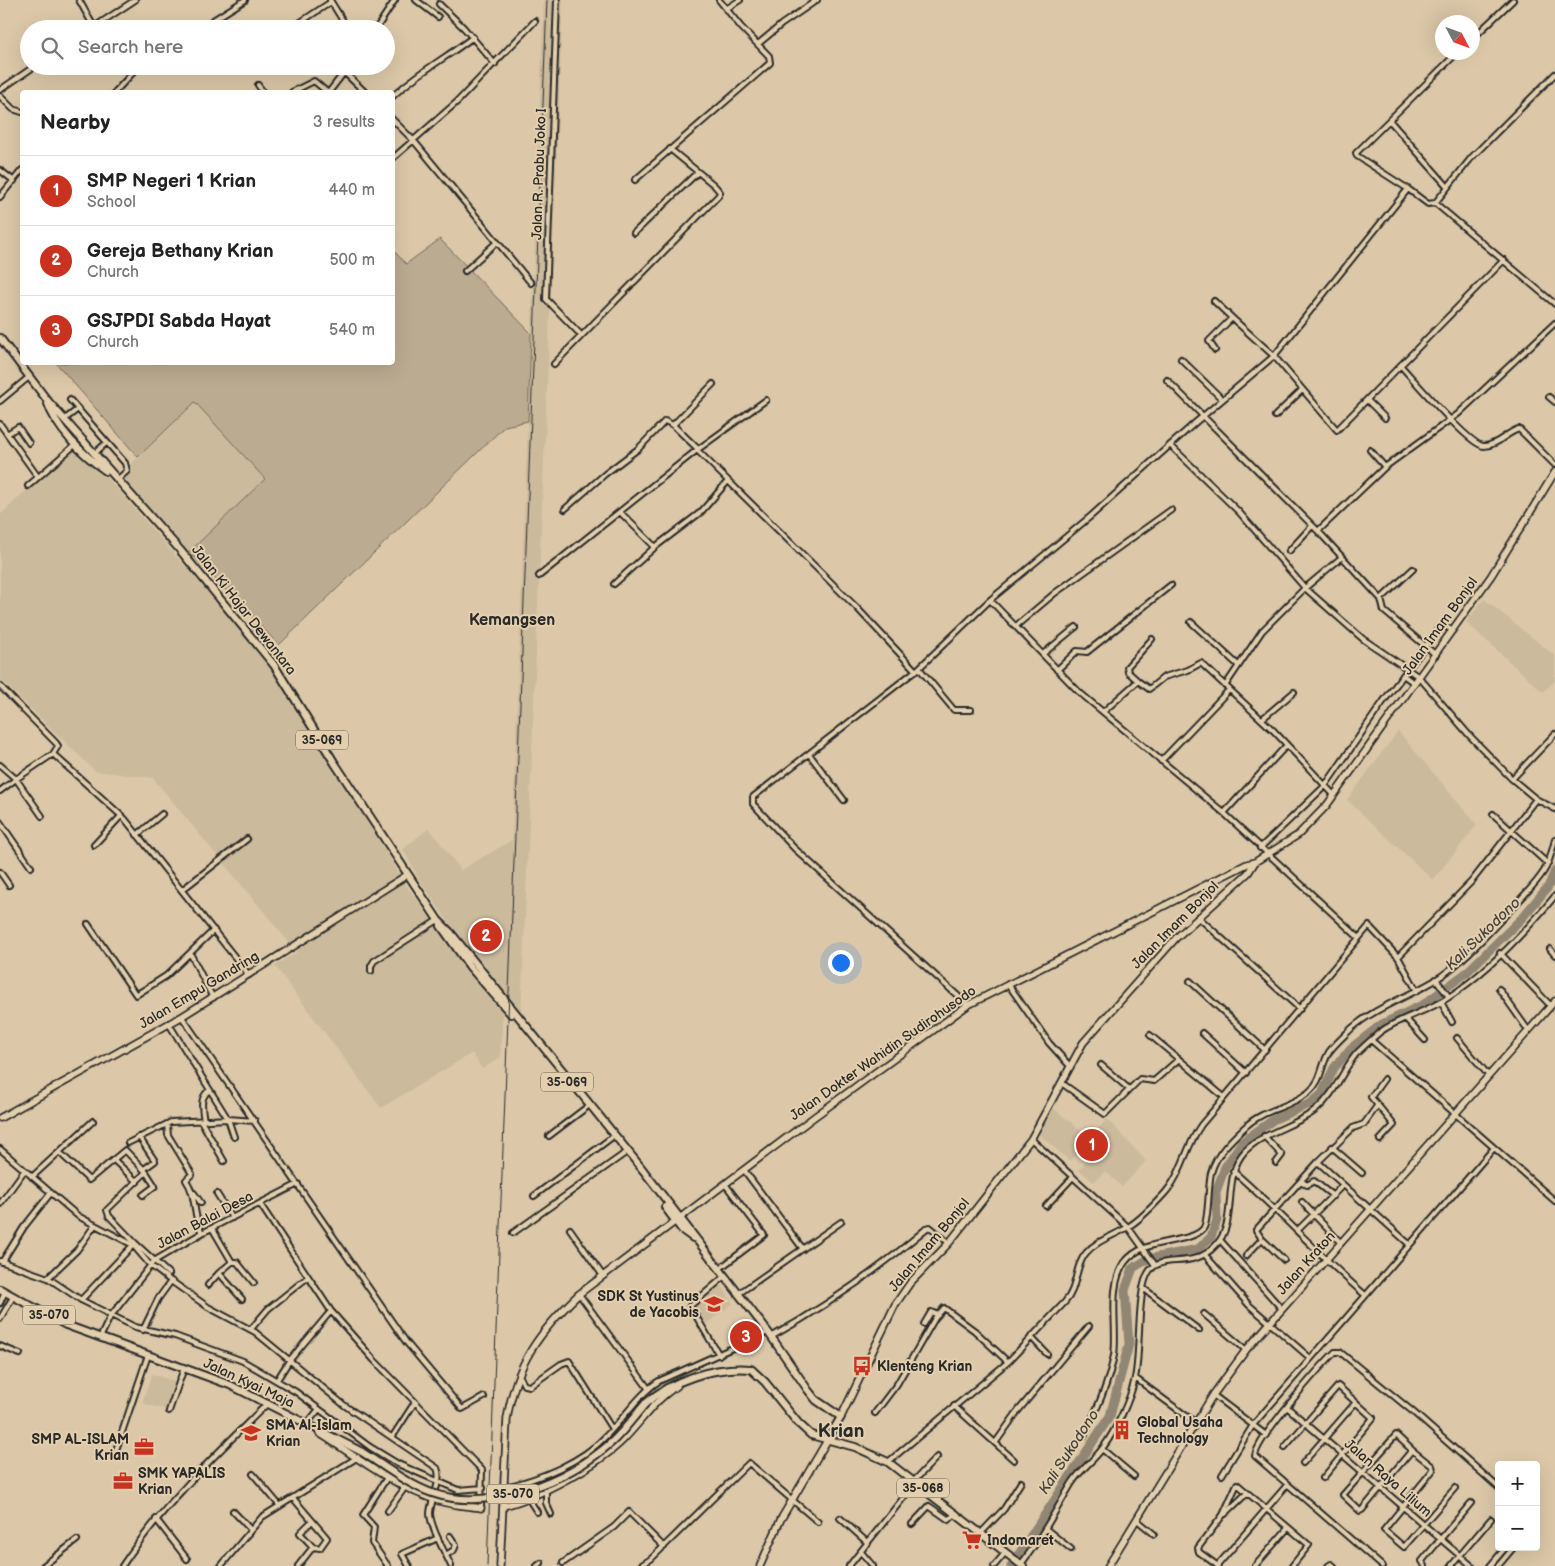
<!DOCTYPE html>
<meta charset="utf-8">
<style>
:root{--surface:#fff;--page:#f2f2f2;--text:#222;--muted:#767676;--line:#e0e0e0;--accent:#c8321e}
body{margin:0;font-family:"Balsamiq Sans",sans-serif;background:var(--page);color:var(--text)}
.controls{position:absolute;right:15px;bottom:15px;display:grid;overflow:hidden;border-radius:5px;box-shadow:0 5px 20px #0002}
.controls button{width:45px;height:45px;display:grid;place-items:center;padding:0;border:0;border-bottom:1px solid var(--line);background:var(--surface);color:var(--text);font:25px sans-serif}
.compass{position:absolute;left:1435px;top:15px;width:45px;height:45px;border-radius:50%;background:var(--surface);box-shadow:0 5px 20px #0002;rotate:131deg}
.you{position:absolute;left:840px;top:962px;width:18px;height:18px;margin:-12px;border:4px solid #fff;border-radius:50%;background:#1a73e8;box-shadow:0 0 0 8px #1a73e833}
.badge{display:grid;place-items:center;width:32px;height:32px;border-radius:50%;background:var(--accent);color:#fff;font-size:16px;font-weight:700}
.pin{position:absolute;translate:-50% -50%;border:2px solid #fff;box-shadow:0 1px 5px #0006}
.list{margin:0;padding:0;list-style:none}
h2{display:flex;justify-content:space-between;align-items:center;height:65px;margin:0;padding:0 20px;font-size:21px}
h2 small{font-size:16px;font-weight:400;color:var(--muted)}
.list li{display:grid;grid-template-columns:32px 1fr auto;gap:15px;align-items:center;box-sizing:border-box;height:70px;padding:0 20px;border-top:1px solid var(--line)}
.list b{display:block;font-size:19px;white-space:nowrap}
.list p{margin:0;font-size:16px;white-space:nowrap;color:var(--muted)}
.list em{font-size:16px;font-style:normal;color:var(--muted)}
.icon{flex:none;width:28px;height:28px;fill:none;stroke:currentColor;stroke-width:2;stroke-linecap:round;stroke-linejoin:round}
.map{position:relative;flex:none;width:1555px;height:1566px;overflow:hidden}
.search{position:absolute;background:var(--surface);box-shadow:0 5px 20px #0002;left:20px;top:20px;width:375px;height:55px;display:flex;align-items:center;gap:12px;box-sizing:border-box;padding:0 18px;border-radius:28px;color:var(--muted);font-size:19px}
.panel{position:absolute;background:var(--surface);box-shadow:0 5px 20px #0002;left:20px;top:90px;width:375px;height:275px;border-radius:5px}
.map>svg:first-child{display:block}
.built{fill:#cbba9c}
.green{fill:#bbab91;stroke:#736b5e}
.lines{fill:none;stroke-linecap:round;stroke-linejoin:round}
.river{stroke:#918673;stroke-width:9}
.street-casing{stroke:#2b2b2b;stroke-width:8}
.secondary-casing{stroke:#2b2b2b;stroke-width:9}
.primary-casing{stroke:#2b2b2b;stroke-width:10}
.street{stroke:#e3cfad;stroke-width:4}
.secondary{stroke:#e3cfad;stroke-width:5.5}
.primary{stroke:#e3cfad;stroke-width:6}
.rail{stroke:#2b2b2b;stroke-width:1}
.primary-bridge-casing{stroke:#2b2b2b;stroke-width:10;stroke-linecap:butt}
.primary-bridge{stroke:#e3cfad;stroke-width:6}
.labels{text-anchor:middle;dominant-baseline:central;stroke-width:4;stroke-linejoin:round;paint-order:stroke}
.shield{fill:#e3cfad;stroke:#625c52;stroke-width:1}
.shield-label{font-size:12px;font-weight:bold;fill:#2b2b2b}
.street-label{font-size:14px;fill:#2b2b2b;stroke:#e3cfad}
.poi-label{font-size:14px;font-weight:bold;fill:#2b2b2b;stroke:#e3cfad;text-anchor:start}
.water-label{font-size:15px;font-style:italic;fill:#44423d;stroke:#e3cfad}
.quarter-label{font-size:16px;font-weight:bold;fill:#2b2b2b;stroke:#e3cfad}
.district-label{font-size:19px;font-weight:bold;fill:#2b2b2b;stroke:#e3cfad}
</style>
<div class="map">
<svg width="1555" height="1566" viewBox="0 0 1555 1566">
<rect width="100%" height="100%" fill="#dcc8a8"/>
<filter id="ink" filterUnits="userSpaceOnUse"><feTurbulence type="fractalNoise" baseFrequency=".02" numOctaves="2"/><feDisplacementMap in="SourceGraphic" scale="10" xChannelSelector="R" yChannelSelector="G"/><feConvolveMatrix kernelMatrix="1 2 1 2 8 2 1 2 1" color-interpolation-filters="sRGB"/></filter>
<g filter="url(#ink)">
<!-- built -->
<path class="built" d="M544 0H563L521 1015 452 927 419 879 403 849 429 828 461 870 512 840Z
M195 402 265 479 189 552 120 475Z
M72 448 103 473 249 639 288 691 408 888 503 1012 500 1058 482 1069 472 1053 381 1108 275 966 297 952 153 778 95 771 0 679V515Z
M1484 599 1555 656V681L1543 692 1466 622Z
M1398 731 1477 825 1433 880 1347 800Z
M1053 1108 1090 1138 1107 1119 1146 1161 1122 1187 1105 1171 1094 1182 1079 1170 1087 1160 1078 1153 1070 1161 1037 1133Z
M721 1285 733 1303 706 1324 695 1305Z
M152 1374 177 1382 167 1410 142 1403Z"/>
<!-- green -->
<path class="green" d="M440 239 531 333 528 421 505 426 279 645 189 552 265 479 195 402 138 457 56 363 392 362 393 250 406 264Z"/>
<g class="lines">
<!-- river -->
<path class="river" d="M1011 1566 1110 1416 1129 1344 1125 1290 1133 1268 1148 1259 1198 1249 1211 1237 1217 1220 1216 1192 1225 1167 1242 1142 1273 1120 1311 1103 1322 1094 1334 1068 1351 1048 1382 1024 1424 1004 1466 973 1522 918 1548 887 1555 871"/>
<defs>
<path id="street" d="M79 0 94 27
M330 0 348 29
M416 0 438 17
M557 0 546 299 581 335
M439 4 464 28 495 64
M726 9 740 0
M91 29 135 0
M199 29 245 0
M290 29 331 2
M376 29 395 0
M1472 39 1513 0
M758 44 782 24 817 0
M344 72 365 92
M258 85 263 92
M0 90 35 66
M115 92 139 66
M292 92 314 81 327 92
M329 92 349 66
M0 96 13 109 22 112
M392 97C417 73 446 58 473 37
M392 119 414 141 531 283
M1390 121 1448 187
M392 159 457 102 535 21
M0 170 14 181
M635 180 770 63 769 56 741 27 719 0
M1408 189 1357 156 1356 153 1458 52
M0 197 22 170
M1435 203 1472 157 1555 74
M634 233 698 172
M465 271 497 242
M1214 301 1232 318
M1215 350 1209 341 1232 318 1274 356 1337 430 1504 260
M1181 359 1222 399
M554 364 719 195 720 192 714 185 670 149
M1401 366C1414 380 1470 446 1484 446 1497 446 1507 432 1519 429L1555 465
M1167 380 1318 531 1381 599 1384 611 1436 655
M1549 397 1555 402
M70 400 125 463 127 471 117 480
M1367 400 1385 418
M0 401 29 377
M1275 416 1302 390
M65 419 78 409
M0 424 38 477
M673 425 713 384
M7 434 18 427 29 443
M1170 445 1239 512 1305 588 1363 639 1419 677 1469 735 1512 779 1536 799 1555 809
M697 450 857 608 916 671
M1370 450 1385 467
M95 453 106 443
M28 486 76 444
M565 509 605 474 638 449 665 421 673 425 698 449
M620 512 655 547
M1318 531 1385 467 1458 414 1555 323
M1289 551 1312 526
M539 576 697 450 766 400
M614 584 655 547 701 512 728 481
M1381 599 1413 569
M990 600 1079 692 1224 813 1358 937
M1191 622 1238 665
M1016 626 1055 593 1171 510
M1044 653 1076 627
M919 668 954 710H971
M1057 670 1077 651 1087 652 1171 585
M1403 675 1414 683
M1138 681 1128 672 1127 667 1152 639
M0 686 56 743 58 746 53 754
M1225 686 1262 631 1305 588 1342 557
M1103 712 1138 681 1149 689 1164 677 1188 670 1201 663 1274 731 1334 795
M1262 719 1294 692
M809 754 844 800
M1161 761 1229 690
M0 765 16 779 53 754 125 819 249 975
M1512 779 1555 734
M0 791 16 779 42 816
M1224 813 1286 746
M1493 814 1548 864
M0 822 31 867
M137 835 162 814
M94 845 121 816
M1260 848 1325 786 1383 702 1440 627 1444 626 1453 630
M0 872 9 885
M182 890 247 839
M1198 917 1300 1009
M88 924 136 995 166 976 214 930
M1550 949 1555 955
M190 953 213 998
M1500 953 1550 1005
M1398 957 1472 881 1536 799
M371 971V966L374 961 438 920
M1436 979 1449 997
M1190 981 1265 1050
M1008 984 1049 1043 1069 1065
M1499 989 1528 1030
M1441 1002 1452 1022
M968 1005 794 848 753 804V797L919 668 990 600 1091 516 1196 422 1274 356 1408 189 1428 204 1435 203 1555 304
M182 1017 406 1342 462 1409 484 1397
M1406 1019 1425 1040
M169 1024 228 1119 234 1137
M1202 1033 1246 1073
M1150 1035 1224 1097
M1457 1038 1489 1076
M1371 1040 1555 1201
M1101 1065 1129 1089
M1063 1084 1105 1114 1140 1079 1154 1081 1179 1059
M201 1121 224 1161
M204 1121C202 1108 199 1097 210 1090
M167 1124 168 1135 192 1174 186 1180C197 1196 192 1214 202 1233
M549 1136 587 1107
M1264 1136 1282 1155 1276 1163
M139 1137 155 1161 144 1169
M1031 1139 1128 1227 1155 1265
M1380 1140 1394 1125 1371 1097 1384 1079
M128 1143 171 1122 228 1119 255 1121
M1332 1147 1362 1173
M0 1149 78 1216 133 1245 150 1265 171 1281 208 1307 255 1332 344 1405 437 1468C443 1480 430 1500 430 1514 431 1529 445 1552 451 1566
M59 1152 89 1180 125 1150 146 1172 107 1210 109 1216 135 1243 81 1300
M115 1161 137 1182
M1318 1162 1409 1244
M744 1170 803 1249
M1233 1171C1279 1211 1319 1255 1364 1294
M32 1177 93 1121
M1301 1181 1307 1185 1314 1181 1333 1196
M194 1193 201 1203
M217 1194 232 1218
M143 1195 155 1186 146 1172
M534 1196 611 1138
M1302 1202 1341 1243
M0 1204 24 1171
M260 1204 331 1311 374 1360 482 1470 481 1508
M1046 1206 1073 1177
M212 1228 232 1262H237L254 1283
M570 1229 603 1276
M1297 1231 1343 1185
M513 1233 624 1154
M1220 1240 1282 1309
M135 1243 169 1274
M1205 1255 1249 1305 1309 1357
M1246 1256 1262 1239
M1284 1260 1262 1239 1256 1230 1318 1162 1353 1128 1364 1124 1377 1106
M0 1261 48 1278 81 1300 135 1327 175 1336 243 1361 296 1392 370 1447 398 1464 458 1490 483 1488
M2 1262 24 1227 50 1194
M232 1262 219 1273 242 1299
M719 1269 764 1235 725 1184
M48 1278 77 1250 95 1225
M208 1285 219 1273
M1143 1288 1199 1330
M579 1294 648 1388
M738 1294 841 1222
M0 1303 5 1292
M1204 1314 1246 1350
M0 1319 13 1297
M924 1324 931 1312 938 1315
M251 1329 268 1309 308 1277
M143 1330 158 1299 171 1281
M771 1337C827 1306 878 1270 927 1228L930 1227 949 1243
M1031 1337 1047 1354
M100 1338 110 1317 154 1261 202 1233 298 1184
M0 1346 20 1354
M719 1355 690 1306 724 1277
M519 1375 524 1385 530 1386 561 1364 569 1361 612 1429
M1135 1378 1196 1423
M277 1380 289 1361 331 1311
M1213 1395 1266 1435
M954 1406 1014 1460
M1288 1408 1472 1566
M169 1411 184 1368
M875 1413 897 1384 935 1318 944 1308 975 1331 1008 1362
M306 1425 319 1409
M1396 1435 1412 1450 1362 1510 1360 1511 1343 1495Z
M393 1436 415 1402
M1084 1436C1096 1411 1109 1383 1114 1355 1118 1328 1107 1286 1125 1262 1144 1237 1188 1245 1203 1229 1209 1222 1208 1185 1211 1173 1216 1154 1231 1140 1245 1127 1263 1109 1290 1108 1309 1092 1322 1081 1321 1065 1329 1052 1335 1044 1345 1035 1352 1028 1375 1008 1407 997 1434 981 1464 962 1490 931 1515 905 1525 894 1536 884 1544 871 1550 862 1552 850 1555 840
M996 1442 1018 1411 1089 1326
M1285 1447 1338 1386 1373 1418 1323 1478
M1102 1449 1134 1476
M1412 1450 1432 1466 1433 1470 1384 1530 1404 1547 1455 1488
M114 1456 148 1355
M888 1462 1008 1362 1065 1302C1078 1288 1074 1267 1086 1253 1097 1240 1114 1236 1128 1227 1141 1219 1155 1204 1165 1193 1182 1174 1186 1146 1201 1125L1369 926 1398 957 1417 991
M1303 1463 1356 1402
M253 1474 280 1506
M1222 1475 1253 1425 1494 1148
M914 1481 937 1457
M505 1487C540 1479 582 1462 606 1436 623 1419 640 1393 659 1381L768 1332
M546 1489V1503L551 1514
M293 1498 327 1538 320 1548 313 1547
M528 1498 537 1512
M233 1511 250 1529
M388 1511 406 1486
M1225 1514 1247 1493
M840 1518 868 1543
M156 1519 187 1559
M1137 1520 1154 1534
M912 1524 929 1506 949 1520 956 1513
M1046 1529 1071 1549
M981 1533 1004 1509 1021 1482
M861 1552 873 1566
M446 1555 454 1550 456 1545 450 1536
M563 1563 614 1527 629 1512 664 1547
M1021 1564C1041 1539 1055 1511 1072 1483 1080 1470 1093 1461 1102 1449 1116 1430 1130 1401 1135 1378 1141 1353 1136 1287 1150 1270 1165 1253 1192 1271 1216 1245 1239 1220 1221 1177 1245 1151 1265 1131 1294 1127 1316 1110 1335 1094 1341 1073 1356 1054 1363 1047 1372 1039 1380 1032 1400 1017 1428 1012 1449 997 1487 972 1526 931 1555 896
M43 1566 77 1540
M122 1566C163 1505 215 1455 268 1403
M221 1566 262 1517 358 1457
M298 1566 313 1547 300 1533 311 1522
M388 1566 372 1543 374 1527 363 1515 388 1476
M409 1566 402 1554 438 1538
M537 1566 541 1563
M640 1566 651 1559 749 1463 818 1522
M849 1566 916 1482
M994 1566 1005 1553
M1217 1566 1287 1485
M1218 1566 1199 1552 1198 1548 1223 1515 1237 1484 1309 1545 1292 1566
M1255 1566 1288 1528
M1328 1566 1331 1564 1334 1566
M1382 1566 1255 1456C1257 1438 1319 1368 1335 1352H1340L1412 1411 1499 1488
M1425 1566 1422 1561 1471 1503
M1451 1566 1491 1519
M1490 1566 1506 1547
M1498 1566 1514 1547"/>
<path id="secondary" d="M0 1118 181 1017 407 875
M841 1417 895 1305 910 1283 949 1243 1031 1139 1083 1043 1176 938 1248 873 1255 862 1298 835 1327 805 1491 576 1555 472
M319 1433C357 1457 396 1488 439 1501 452 1505 467 1506 481 1508
M503 1506C538 1498 598 1465 623 1440 641 1422 656 1398 677 1386
M500 1566 507 1419C516 1363 539 1332 579 1294L814 1117 968 1005 1247 864 1255 862
M760 1566 781 1519 828 1439
M1108 1566 1213 1395 1246 1350 1555 1001"/>
<path id="primary" d="M0 338 47 400 180 550 274 665 334 762 438 920 450 932 643 1170 768 1332 808 1390 816 1400 841 1417 828 1439
M47 401C56 429 82 454 106 471
M441 926 470 967 511 1014
M665 1207 682 1230 693 1238
M0 1289 66 1325 230 1385 362 1452
M645 1404C671 1380 715 1366 751 1369L765 1382 798 1423 811 1435 855 1447 888 1462 1023 1566"/>
</defs>
<!-- street casing -->
<use href="#street" class="street-casing"/>
<!-- secondary casing -->
<use href="#secondary" class="secondary-casing"/>
<!-- primary casing -->
<use href="#primary" class="primary-casing"/>
<!-- street -->
<use href="#street" class="street"/>
<!-- secondary -->
<use href="#secondary" class="secondary"/>
<!-- primary -->
<use href="#primary" class="primary"/>
<!-- rail -->
<path class="rail" d="M487 1566 547 0"/>
<defs>
<path id="primary-bridge" d="M362 1452C384 1466 407 1484 432 1493 490 1513 568 1481 612 1442 624 1431 634 1417 645 1404"/>
</defs>
<!-- primary-bridge casing -->
<use href="#primary-bridge" class="primary-bridge-casing"/>
<!-- primary-bridge -->
<use href="#primary-bridge" class="primary-bridge"/>
</g>
</g>
<!-- icons -->
<defs>
<symbol id="school-bare" viewBox="-9 -9 18 18"><path d="M0-5L7-2L0 1L-7-2ZM-4 1L0 2.5L4 1V4Q0 6-4 4Z" fill="#c8321e" stroke="#e3cfad" stroke-width="2.5" paint-order="stroke"/></symbol>
<symbol id="bus-bare" viewBox="-9 -9 18 18"><path d="M-5-6H5V4H4V6H2V4H-2V6H-4V4H-5ZM-3.5-4V0h7V-4ZM-3.5 1.2v1.5H-2V1.2ZM2 1.2v1.5H3.5V1.2Z" fill="#c8321e" stroke="#e3cfad" stroke-width="2.5" paint-order="stroke"/></symbol>
<symbol id="building-bare" viewBox="-9 -9 18 18"><path d="M-4-6H4V6H1V3H-1V6H-4ZM-2.5-4.3h1.7v1.8h-1.7ZM.8-4.3h1.7v1.8H.8ZM-2.5-1h1.7V.8h-1.7ZM.8-1h1.7V.8H.8Z" fill="#c8321e" stroke="#e3cfad" stroke-width="2.5" paint-order="stroke"/></symbol>
<symbol id="office-bare" viewBox="-9 -9 18 18"><path d="M-6-3h4V-5.5h4V-3h4V5H-6ZM-1-4.5V-3h2v-1.5ZM-6 0V1H6V0Z" fill="#c8321e" stroke="#e3cfad" stroke-width="2.5" paint-order="stroke"/></symbol>
<symbol id="supermarket-bare" viewBox="-9 -9 18 18"><path d="M-6-5.5h2.5l.6 2H6L4.5 2H-2.5L-4.4-4H-6ZM-1.5 3.2a1.3 1.3 0 1 0 .1 0ZM3 3.2a1.3 1.3 0 1 0 .1 0Z" fill="#c8321e" stroke="#e3cfad" stroke-width="2.5" paint-order="stroke"/></symbol>
</defs>
<g fill-rule="evenodd">
<use href="#school-bare" x="700" y="1290" width="28" height="28"/>
<use href="#bus-bare" x="848" y="1352" width="28" height="28"/>
<use href="#building-bare" x="1108" y="1416" width="28" height="28"/>
<use href="#school-bare" x="237" y="1419" width="28" height="28"/>
<use href="#office-bare" x="130" y="1433" width="28" height="28"/>
<use href="#office-bare" x="109" y="1467" width="28" height="28"/>
<use href="#supermarket-bare" x="958" y="1526" width="28" height="28"/>
</g>
<g class="labels">
<!-- shield labels -->
<g class="shield">
<rect x="296" y="730.5" width="52" height="19" rx="4"/>
<rect x="541" y="1072.5" width="52" height="19" rx="4"/>
<rect x="23" y="1305.5" width="52" height="19" rx="4"/>
<rect x="897" y="1478.5" width="52" height="19" rx="4"/>
<rect x="487" y="1484.5" width="52" height="19" rx="4"/>
</g>
<g class="shield-label">
<text x="322" y="740">35-069</text>
<text x="567" y="1082">35-069</text>
<text x="49" y="1315">35-070</text>
<text x="923" y="1488">35-068</text>
<text x="513" y="1494">35-070</text>
</g>
<!-- street labels -->
<g class="street-label">
<text transform="translate(539 174) rotate(-88)">Jalan R. Prabu Joko I</text>
<text transform="translate(244 610) rotate(52)">Jalan Ki Hajar Dewantara</text>
<text transform="translate(1440 626) rotate(-54)">Jalan Imam Bonjol</text>
<text transform="translate(1175 925) rotate(-45)">Jalan Imam Bonjol</text>
<text transform="translate(199 990) rotate(-31)">Jalan Empu Gandring</text>
<text transform="translate(883 1053) rotate(-35)">Jalan Dokter Wahidin Sudirohusodo</text>
<text transform="translate(205 1220) rotate(-28)">Jalan Balai Desa</text>
<text transform="translate(929 1245) rotate(-50)">Jalan Imam Bonjol</text>
<text transform="translate(1306 1263) rotate(-48)">Jalan Kraton</text>
<text transform="translate(249 1383) rotate(25)">Jalan Kyai Maja</text>
<text transform="translate(1388 1478) rotate(41)">Jalan Raya Lilium</text>
</g>
<!-- poi labels -->
<g class="poi-label">
<text x="699" y="1296" text-anchor="end">SDK St Yustinus<tspan x="699" dy="16">de Yacobis</tspan></text>
<text x="877" y="1366">Klenteng Krian</text>
<text x="1137" y="1422">Global Usaha<tspan x="1137" dy="16">Technology</tspan></text>
<text x="266" y="1425">SMA Al-Islam<tspan x="266" dy="16">Krian</tspan></text>
<text x="129" y="1439" text-anchor="end">SMP AL-ISLAM<tspan x="129" dy="16">Krian</tspan></text>
<text x="138" y="1473">SMK YAPALIS<tspan x="138" dy="16">Krian</tspan></text>
<text x="987" y="1540">Indomaret</text>
</g>
<!-- water labels -->
<g class="water-label">
<text transform="translate(1483 934) rotate(-44)">Kali Sukodono</text>
<text transform="translate(1069 1452) rotate(-57)">Kali Sukodono</text>
</g>
<!-- quarter labels -->
<g class="quarter-label">
<text x="512" y="620">Kemangsen</text>
</g>
<!-- district labels -->
<g class="district-label">
<text x="841" y="1431">Krian</text>
</g>
</g>
</svg>
<div class="controls">
<button>+</button>
<button>−</button>
</div>
<svg class="compass" viewBox="-18 -18 36 36"><path d="M0-13l5 13h-10z" fill="#e53935"/><path d="M0 13l5-13h-10z" fill="#767676"/></svg>
<div class="you"></div>
<div class="pin badge" style="left:1092px;top:1145px">1</div>
<div class="pin badge" style="left:486px;top:936px">2</div>
<div class="pin badge" style="left:746px;top:1337px">3</div>
<div class="search"><svg class="icon" aria-label="search" viewBox="0 0 24 24"><circle cx="10" cy="10" r="6"/><path d="M15 15l6 6"/></svg>Search here</div>
<section class="panel">
<h2>Nearby<small>3 results</small></h2>
<ul class="list">
<li><span class="badge">1</span><div><b>SMP Negeri 1 Krian</b><p>School</p></div><em>440 m</em></li>
<li><span class="badge">2</span><div><b>Gereja Bethany Krian</b><p>Church</p></div><em>500 m</em></li>
<li><span class="badge">3</span><div><b>GSJPDI Sabda Hayat</b><p>Church</p></div><em>540 m</em></li>
</ul>
</section>
</div>
